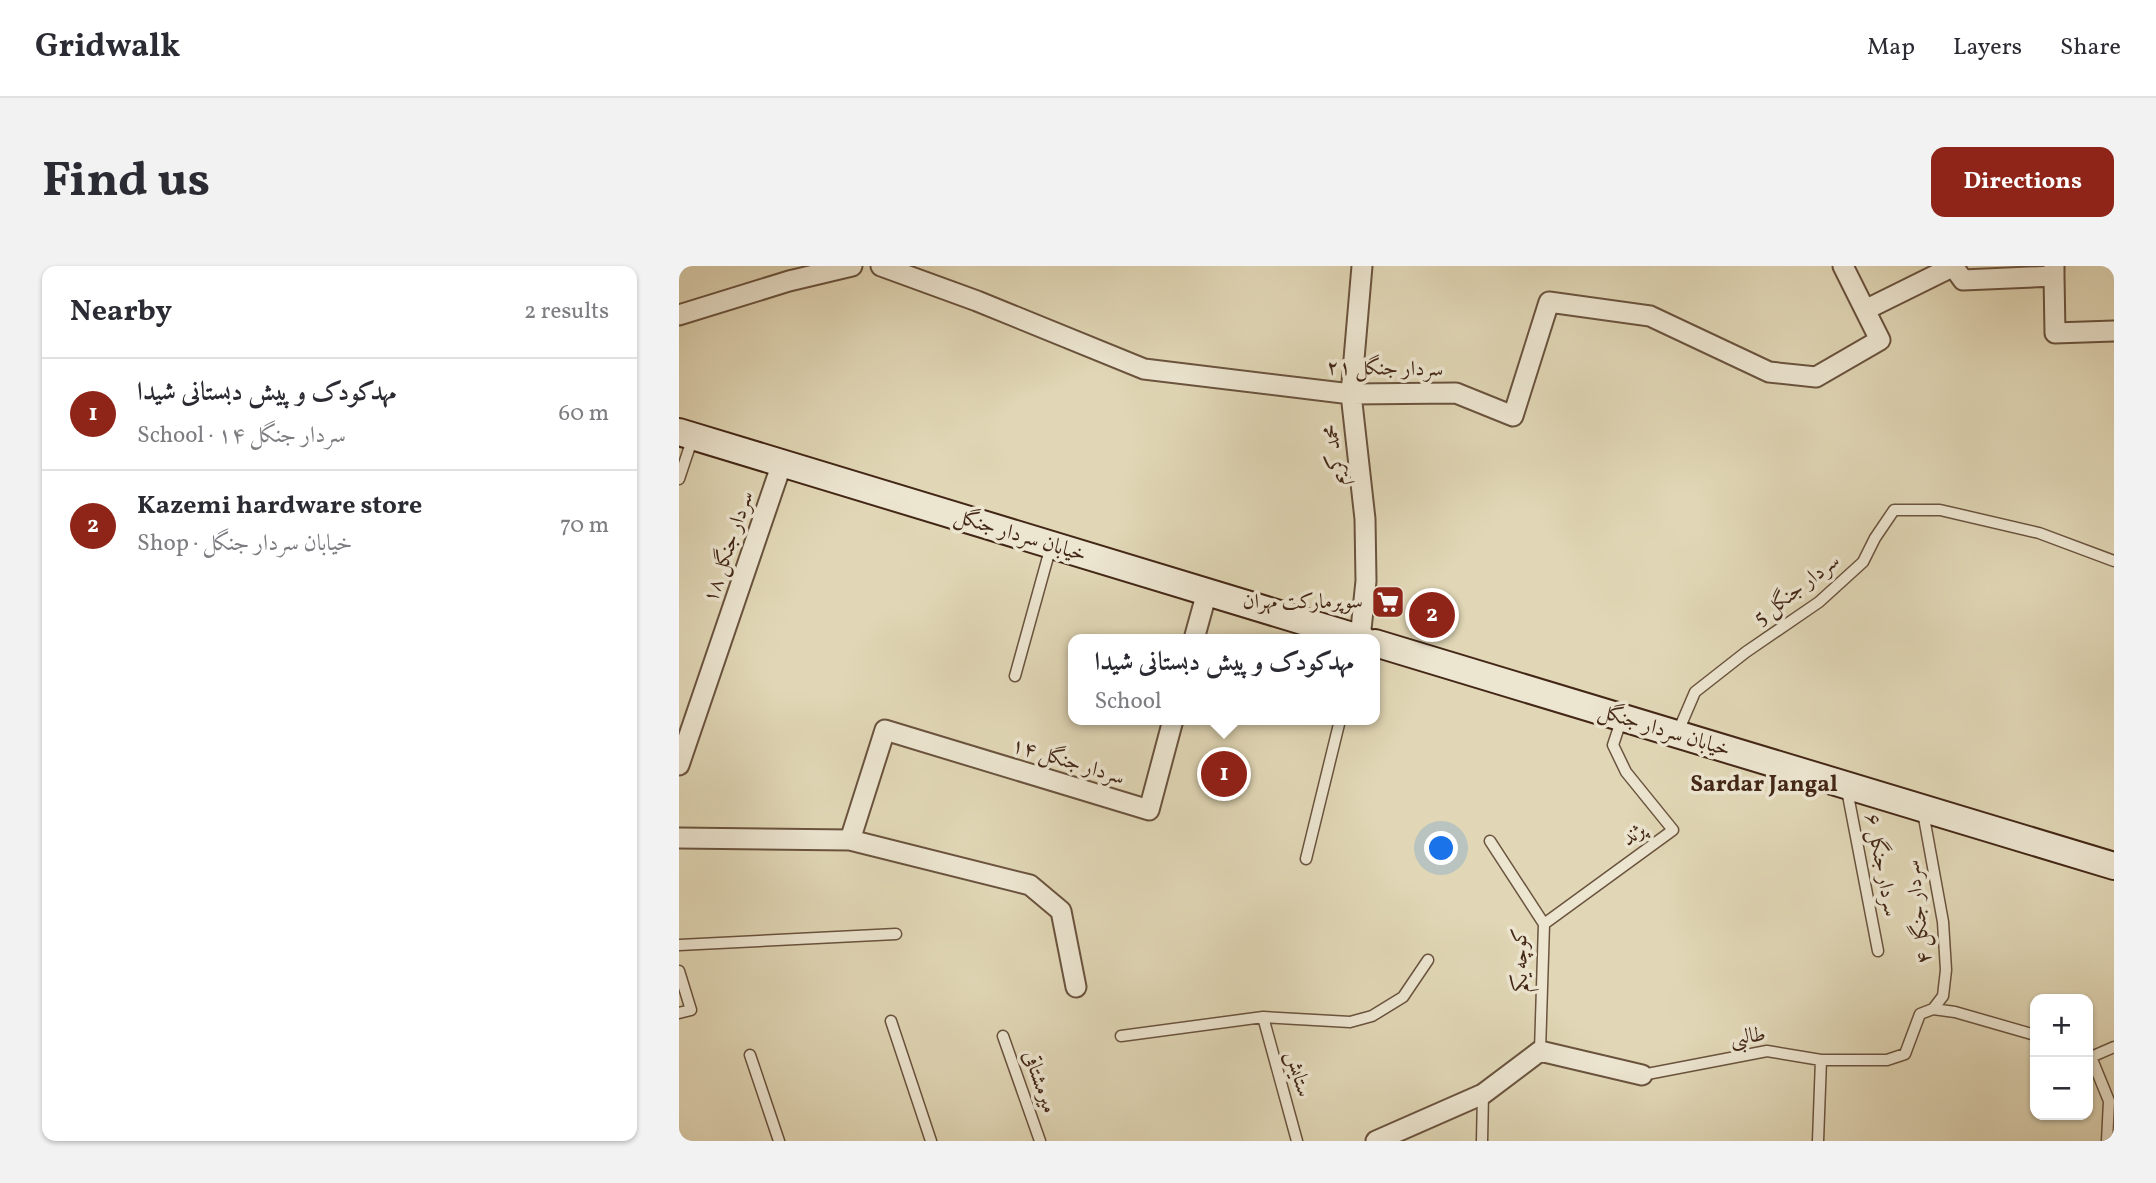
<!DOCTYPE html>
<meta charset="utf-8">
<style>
:root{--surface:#fff;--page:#f2f2f3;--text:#2b2b33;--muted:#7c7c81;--line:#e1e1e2;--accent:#8f2418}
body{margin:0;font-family:Vollkorn,Amiri,serif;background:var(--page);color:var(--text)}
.controls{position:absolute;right:21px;bottom:21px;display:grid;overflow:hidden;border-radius:14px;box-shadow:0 2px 5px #0004}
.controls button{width:63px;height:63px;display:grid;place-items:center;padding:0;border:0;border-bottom:2px solid var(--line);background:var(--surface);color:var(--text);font:35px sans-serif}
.you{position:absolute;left:763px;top:583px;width:24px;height:24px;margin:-18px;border:5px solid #fff;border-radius:50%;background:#1a73e8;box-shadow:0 0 0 10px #1a73e833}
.badge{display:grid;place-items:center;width:46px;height:46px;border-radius:50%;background:var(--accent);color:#fff;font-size:23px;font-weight:700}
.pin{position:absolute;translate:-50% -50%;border:4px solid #fff;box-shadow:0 2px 7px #0006}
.popup{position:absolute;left:389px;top:368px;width:312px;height:91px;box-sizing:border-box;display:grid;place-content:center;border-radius:14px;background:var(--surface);filter:drop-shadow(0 2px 5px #0005);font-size:23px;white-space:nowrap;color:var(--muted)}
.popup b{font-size:26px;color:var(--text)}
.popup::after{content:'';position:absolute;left:50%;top:100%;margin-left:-14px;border:14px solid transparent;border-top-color:var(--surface)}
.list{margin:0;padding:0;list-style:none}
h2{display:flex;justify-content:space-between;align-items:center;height:91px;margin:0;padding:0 28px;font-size:30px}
h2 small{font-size:23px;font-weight:400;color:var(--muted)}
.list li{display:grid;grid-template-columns:46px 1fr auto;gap:21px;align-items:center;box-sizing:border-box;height:112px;padding:0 28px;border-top:2px solid var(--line)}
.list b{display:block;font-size:26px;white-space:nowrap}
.list p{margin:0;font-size:23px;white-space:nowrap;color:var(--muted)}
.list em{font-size:23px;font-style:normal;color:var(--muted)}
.map{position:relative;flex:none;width:1435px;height:875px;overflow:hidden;border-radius:14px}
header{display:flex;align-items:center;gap:42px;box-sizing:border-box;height:98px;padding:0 35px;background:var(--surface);border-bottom:2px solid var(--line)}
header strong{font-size:33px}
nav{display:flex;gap:38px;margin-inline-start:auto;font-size:24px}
.intro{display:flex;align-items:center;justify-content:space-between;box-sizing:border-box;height:168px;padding:0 42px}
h1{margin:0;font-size:49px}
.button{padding:18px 32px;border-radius:14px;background:var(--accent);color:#fff;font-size:24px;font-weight:700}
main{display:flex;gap:42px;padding:0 42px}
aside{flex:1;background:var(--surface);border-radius:14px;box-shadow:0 2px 5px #0004}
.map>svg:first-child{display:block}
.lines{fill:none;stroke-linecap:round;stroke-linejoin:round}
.service-casing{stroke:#6a533e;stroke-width:13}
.minor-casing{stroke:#6a533e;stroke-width:23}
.secondary-casing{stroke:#432716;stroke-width:30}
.service{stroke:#ece5d0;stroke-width:10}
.minor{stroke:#ece5d0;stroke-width:19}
.secondary{stroke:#ece5d0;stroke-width:26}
.labels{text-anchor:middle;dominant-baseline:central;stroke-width:7;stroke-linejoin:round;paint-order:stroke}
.street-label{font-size:21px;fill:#432716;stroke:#ece5d0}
.poi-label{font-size:21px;fill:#432716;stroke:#ece5d0;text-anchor:end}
.neighbourhood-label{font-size:23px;font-weight:bold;fill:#432716;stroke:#ece5d0}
</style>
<header>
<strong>Gridwalk</strong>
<nav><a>Map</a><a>Layers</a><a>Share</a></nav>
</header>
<div class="intro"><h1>Find us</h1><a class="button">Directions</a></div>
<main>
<aside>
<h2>Nearby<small>2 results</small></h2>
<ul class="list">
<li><span class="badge">1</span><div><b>مهدکودک و پیش دبستانی شیدا</b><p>School · سردار جنگل ۱۴</p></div><em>60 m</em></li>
<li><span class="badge">2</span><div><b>Kazemi hardware store</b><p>Shop · خیابان سردار جنگل</p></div><em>70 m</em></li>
</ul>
</aside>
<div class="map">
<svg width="1435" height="875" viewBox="0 0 1435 875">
<rect width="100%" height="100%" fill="#e1d7b6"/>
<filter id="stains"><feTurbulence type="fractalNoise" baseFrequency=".00286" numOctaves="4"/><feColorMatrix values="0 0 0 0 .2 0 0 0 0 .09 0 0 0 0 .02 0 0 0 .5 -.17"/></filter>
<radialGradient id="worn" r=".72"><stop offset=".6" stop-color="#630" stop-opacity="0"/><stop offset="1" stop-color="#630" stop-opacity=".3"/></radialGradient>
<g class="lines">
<defs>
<path id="service" d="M0 213 14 171
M336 410 372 280
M998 468 1016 426 1067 386 1140 336 1184 296 1196 272 1215 244H1261L1360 267 1435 295
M1168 524 1199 685
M1244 546 1264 656 1267 704 1264 730 1254 743
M811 575 865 658 861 785
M627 593 661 454
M865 658 994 564 947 506 934 479 943 452
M0 679 217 668
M0 705 12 744 0 747
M584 751 618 875
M212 755 252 875
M324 770 361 875
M442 770 584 751 671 756 693 750 724 731 749 694
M71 789 100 875
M1409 789 1412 791 1430 835 1428 875
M1412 791 1435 781
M1142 794H1208L1226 788 1241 748 1254 743 1276 746 1356 769
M963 809 1088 785 1142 794 1139 875
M803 875 804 828"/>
<path id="minor" d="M202 0 298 35 465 103 672 128 777 127 834 150 870 36 971 50 1090 106 1137 111 1201 74 1164 0
M1274 0 1284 14 1375 10V0
M1375 10 1376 67 1435 65
M1186 44 1275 0
M0 49 110 15 173 0
M515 373 528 326
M681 373 687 315 686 253 672 128 683 0
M0 499 103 197
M0 572 171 574 351 619 382 645 397 721
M171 574 206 464 470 544 494 454
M697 875 804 828 861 785 963 809"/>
<path id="secondary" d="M0 166 683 373
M696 377 1435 600"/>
</defs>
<!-- service casing -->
<use href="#service" class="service-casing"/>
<!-- minor casing -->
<use href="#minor" class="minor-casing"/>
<!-- secondary casing -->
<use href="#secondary" class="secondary-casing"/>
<!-- service -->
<use href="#service" class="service"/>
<!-- minor -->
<use href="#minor" class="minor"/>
<!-- secondary -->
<use href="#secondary" class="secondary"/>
</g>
<!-- icons -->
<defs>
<symbol id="supermarket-square" viewBox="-11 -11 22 22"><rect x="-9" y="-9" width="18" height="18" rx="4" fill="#8f2418" stroke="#ece5d0"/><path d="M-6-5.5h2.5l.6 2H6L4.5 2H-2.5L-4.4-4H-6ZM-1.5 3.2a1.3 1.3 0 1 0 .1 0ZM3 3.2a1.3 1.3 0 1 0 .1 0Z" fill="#fff"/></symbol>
</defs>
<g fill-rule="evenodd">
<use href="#supermarket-square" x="690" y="317" width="38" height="38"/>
</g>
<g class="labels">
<!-- street labels -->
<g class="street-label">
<text transform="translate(706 103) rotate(1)">سردار جنگل ۲۱</text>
<text transform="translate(656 189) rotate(-97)">محمد کریم</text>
<text transform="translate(341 270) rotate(17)">خیابان سردار جنگل</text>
<text transform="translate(50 281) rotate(-71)">سردار جنگل ۱۸</text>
<text transform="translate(1118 324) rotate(-38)">سردار جنگل 5</text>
<text transform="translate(985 465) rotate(17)">خیابان سردار جنگل</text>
<text transform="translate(389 496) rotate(17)">سردار جنگل ۱۴</text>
<text transform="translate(955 569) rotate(-36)">پژند</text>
<text transform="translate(1202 599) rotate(79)">سردار جنگل ۶</text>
<text transform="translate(1240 646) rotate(-97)">سردار جنگل ۴</text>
<text transform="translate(842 694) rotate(-91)">کوچه یکم</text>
<text transform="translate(1069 771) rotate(-7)">طالبی</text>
<text transform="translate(619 808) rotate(75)">ستایش</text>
<text transform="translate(360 816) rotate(71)">میرمشتاقی</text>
</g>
<!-- poi labels -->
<g class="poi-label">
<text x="684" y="336">سوپرمارکت مهران</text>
</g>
<!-- neighbourhood labels -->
<g class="neighbourhood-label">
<text x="1085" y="519">Sardar Jangal</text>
</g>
</g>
<rect width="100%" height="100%" filter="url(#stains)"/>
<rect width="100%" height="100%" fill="url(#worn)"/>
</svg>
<div class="controls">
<button>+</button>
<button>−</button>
</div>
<div class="you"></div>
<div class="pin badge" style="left:545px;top:508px">1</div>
<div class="popup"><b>مهدکودک و پیش دبستانی شیدا</b>School</div>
<div class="pin badge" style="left:753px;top:349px">2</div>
</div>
</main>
